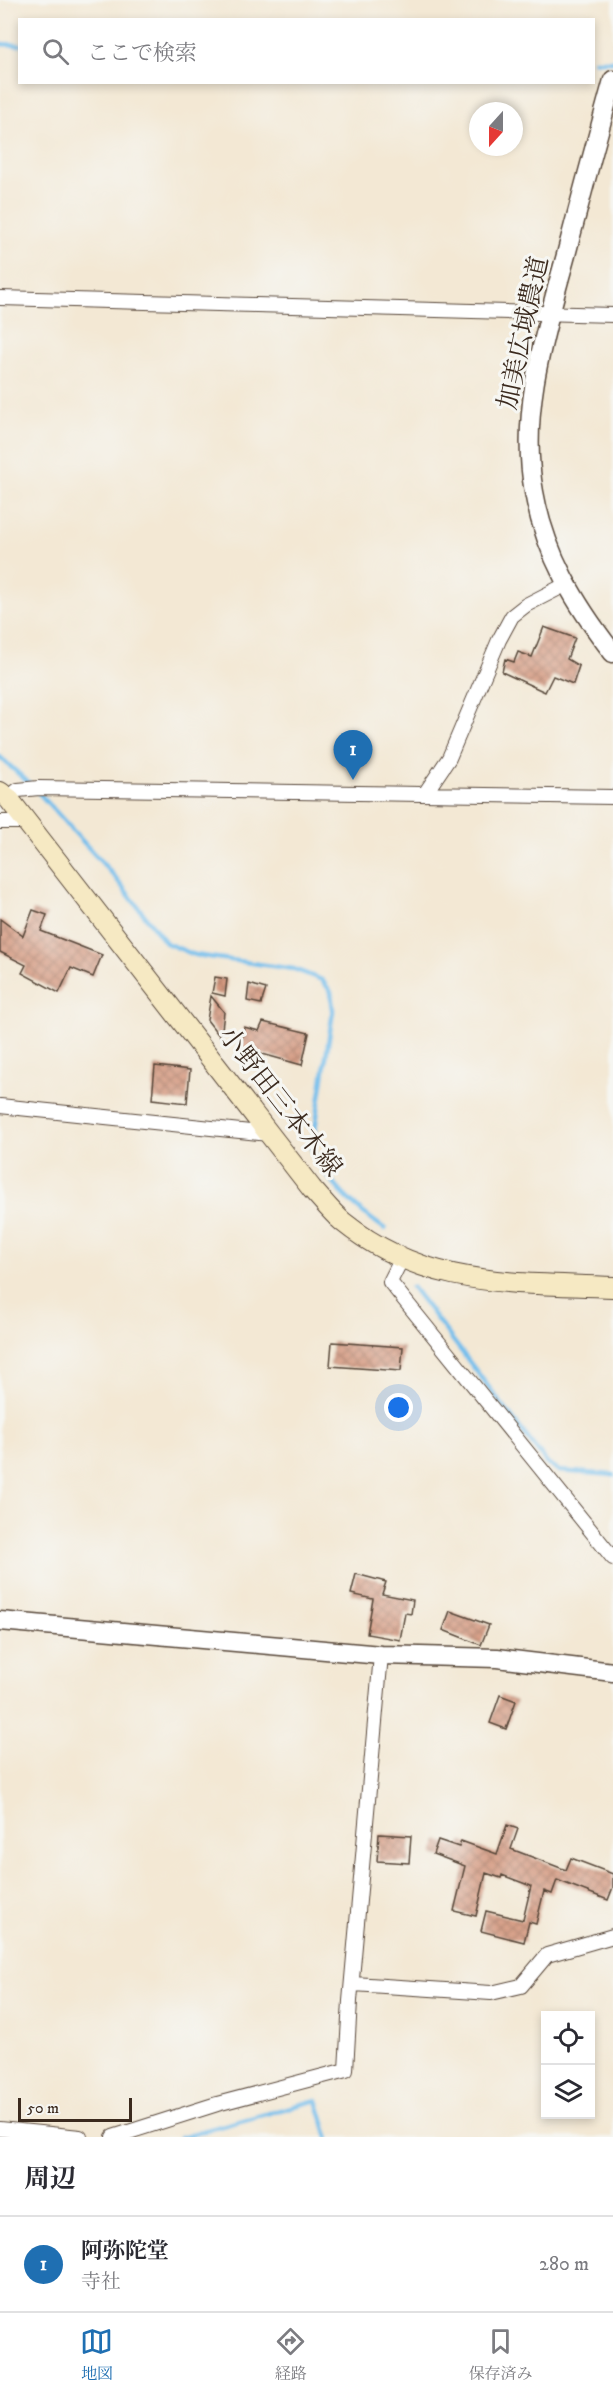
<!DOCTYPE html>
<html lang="ja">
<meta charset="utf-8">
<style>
:root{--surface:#fff;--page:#f2f2f3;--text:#2b2b33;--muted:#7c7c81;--line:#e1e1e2;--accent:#1f6fb2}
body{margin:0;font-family:"IM FELL DW Pica","Noto Serif JP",serif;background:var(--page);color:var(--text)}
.controls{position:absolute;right:18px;bottom:18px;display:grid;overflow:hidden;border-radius:0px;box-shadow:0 3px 9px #0003}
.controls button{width:54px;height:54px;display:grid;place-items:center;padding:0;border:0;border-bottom:2px solid var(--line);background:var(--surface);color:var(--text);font:30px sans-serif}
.compass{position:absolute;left:469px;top:102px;width:54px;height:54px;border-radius:50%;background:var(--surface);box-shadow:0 3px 9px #0003;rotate:201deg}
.scale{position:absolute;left:18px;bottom:15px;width:114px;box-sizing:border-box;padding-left:6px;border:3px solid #3b2a1e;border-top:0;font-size:16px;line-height:21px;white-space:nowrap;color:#3b2a1e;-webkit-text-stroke:4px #f6f6f2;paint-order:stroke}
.you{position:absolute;left:399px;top:1408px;width:21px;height:21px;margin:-15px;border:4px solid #fff;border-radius:50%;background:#1a73e8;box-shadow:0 0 0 9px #1a73e833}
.badge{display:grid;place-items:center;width:39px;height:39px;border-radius:50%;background:var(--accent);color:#fff;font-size:20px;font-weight:700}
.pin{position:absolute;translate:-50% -50px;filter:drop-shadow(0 2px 3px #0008)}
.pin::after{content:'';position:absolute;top:32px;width:21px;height:18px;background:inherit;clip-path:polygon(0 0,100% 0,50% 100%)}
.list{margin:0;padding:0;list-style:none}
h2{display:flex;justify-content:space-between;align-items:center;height:78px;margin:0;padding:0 24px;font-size:26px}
h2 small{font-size:20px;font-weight:400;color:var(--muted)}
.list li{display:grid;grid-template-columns:39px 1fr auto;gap:18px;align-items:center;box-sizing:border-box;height:96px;padding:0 24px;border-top:2px solid var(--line)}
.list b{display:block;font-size:22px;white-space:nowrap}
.list p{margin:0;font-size:20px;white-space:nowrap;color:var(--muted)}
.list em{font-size:20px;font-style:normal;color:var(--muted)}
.icon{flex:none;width:33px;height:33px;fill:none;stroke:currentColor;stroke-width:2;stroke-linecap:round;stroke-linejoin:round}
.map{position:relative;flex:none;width:613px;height:2137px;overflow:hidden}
.search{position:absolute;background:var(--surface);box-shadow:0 3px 9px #0003;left:18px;right:18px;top:18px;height:66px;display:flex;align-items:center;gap:15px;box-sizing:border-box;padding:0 21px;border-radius:0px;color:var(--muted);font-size:22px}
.sheet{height:174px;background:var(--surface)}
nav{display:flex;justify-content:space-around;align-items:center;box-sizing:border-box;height:84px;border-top:2px solid var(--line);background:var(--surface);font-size:16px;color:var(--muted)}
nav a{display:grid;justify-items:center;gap:3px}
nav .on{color:var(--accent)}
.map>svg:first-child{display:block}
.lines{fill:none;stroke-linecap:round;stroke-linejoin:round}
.stream{stroke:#72beec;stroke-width:4.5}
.building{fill:url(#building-cross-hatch)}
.minor-casing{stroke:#574639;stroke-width:16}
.tertiary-casing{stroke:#574639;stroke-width:21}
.secondary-casing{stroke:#574639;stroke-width:22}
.minor{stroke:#fff;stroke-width:14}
.tertiary{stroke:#fff;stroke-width:18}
.secondary{stroke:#f6e9c3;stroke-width:20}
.labels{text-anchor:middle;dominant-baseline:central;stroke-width:6;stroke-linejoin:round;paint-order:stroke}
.street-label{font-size:26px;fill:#3b2a1e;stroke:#f6f6f2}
</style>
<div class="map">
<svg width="613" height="2137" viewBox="0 0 613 2137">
<defs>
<pattern id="building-cross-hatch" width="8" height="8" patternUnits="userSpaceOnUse" patternTransform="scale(1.5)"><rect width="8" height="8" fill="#d3957c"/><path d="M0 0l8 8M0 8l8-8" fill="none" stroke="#ac7a65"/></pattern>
</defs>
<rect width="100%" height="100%" fill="#f6f6f2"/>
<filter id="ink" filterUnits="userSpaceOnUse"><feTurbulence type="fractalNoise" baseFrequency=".0167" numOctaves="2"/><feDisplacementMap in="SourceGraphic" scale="12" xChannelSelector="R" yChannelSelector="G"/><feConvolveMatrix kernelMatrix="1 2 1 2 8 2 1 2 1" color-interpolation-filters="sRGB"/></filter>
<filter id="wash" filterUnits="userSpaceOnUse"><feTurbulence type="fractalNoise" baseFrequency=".008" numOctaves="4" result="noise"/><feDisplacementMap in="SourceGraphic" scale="24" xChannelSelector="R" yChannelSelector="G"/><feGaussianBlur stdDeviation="1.35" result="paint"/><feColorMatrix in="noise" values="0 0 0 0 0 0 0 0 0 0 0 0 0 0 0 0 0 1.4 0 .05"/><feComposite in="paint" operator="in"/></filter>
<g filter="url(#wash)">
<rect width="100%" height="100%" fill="#f3e8d4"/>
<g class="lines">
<!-- stream -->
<path class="stream" d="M0 44 20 45
M594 61H613
M0 757 31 785
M37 791 115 877 166 943 195 955 294 969 322 980 331 992 333 1011 312 1149C328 1184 355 1208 385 1229
M412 1287 546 1462 559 1471 613 1475
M181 2137 317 2100 328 2137"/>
</g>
<g id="blocks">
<!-- building -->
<path class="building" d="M544 627 575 638 567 659 579 666 573 684 553 676 545 692 502 672 505 659 514 662 518 652 532 657Z
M33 910 47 915 41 931 102 955 93 977 71 968 59 993 22 973 26 965 0 952V919L23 936Z
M215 977 227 979 225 996 212 993Z
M249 984 266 989 261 1004 247 1001Z
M211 996 224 1012 221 1038 207 1020Z
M263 1022 309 1033 302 1065 241 1048 244 1027 259 1031Z
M155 1066 190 1070 187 1103 152 1099Z
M332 1342 403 1347 401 1371 330 1366Z
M356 1574 386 1582 382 1594 413 1600 411 1614 405 1613 400 1640 367 1634 373 1599 351 1594Z
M450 1611 489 1625 481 1645 443 1630Z
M500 1695 516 1701 506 1729 490 1723Z
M507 1825 518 1829 511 1849 566 1870 571 1858 613 1874V1887L608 1900 557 1880 552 1894 544 1891 536 1924 529 1922 524 1942 481 1931 486 1911 523 1920 531 1886 502 1875 501 1878 486 1873 476 1916 454 1911 465 1866 433 1854 438 1840 459 1847 461 1841 497 1854Z
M379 1834 411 1836 409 1863 377 1861Z"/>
</g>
</g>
<g filter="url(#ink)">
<use href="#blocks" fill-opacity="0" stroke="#574639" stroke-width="1.5"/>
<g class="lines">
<defs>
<path id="minor" d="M0 298 613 315
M426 792 449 758 499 640 512 616 526 605 567 584
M8 798 18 790 39 788 613 797
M0 822H27
M0 1106 269 1134
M402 1258 390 1282 613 1558
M354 1984 491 1993 521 1986 547 1955 613 1936
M0 2129 80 2137
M113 2137 217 2104 346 2070 350 2001 381 1655"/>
<path id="tertiary" d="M613 80C597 138 581 197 566 255 545 332 519 412 534 492 545 554 575 604 613 653
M0 1621 381 1655 497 1658 613 1672"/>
<path id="secondary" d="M0 792 8 798 312 1189C322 1200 332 1213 343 1222 426 1289 513 1282 613 1287"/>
</defs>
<!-- minor casing -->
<use href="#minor" class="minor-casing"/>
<!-- tertiary casing -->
<use href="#tertiary" class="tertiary-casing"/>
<!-- secondary casing -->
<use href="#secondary" class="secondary-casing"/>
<!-- minor -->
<use href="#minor" class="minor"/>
<!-- tertiary -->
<use href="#tertiary" class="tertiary"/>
<!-- secondary -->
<use href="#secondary" class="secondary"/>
</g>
</g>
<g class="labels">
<!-- street labels -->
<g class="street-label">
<text transform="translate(524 333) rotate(-78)">加美広域農道</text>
<text transform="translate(280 1102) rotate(52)">小野田三本木線</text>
</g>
</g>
</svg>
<div class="controls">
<button><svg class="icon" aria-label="locate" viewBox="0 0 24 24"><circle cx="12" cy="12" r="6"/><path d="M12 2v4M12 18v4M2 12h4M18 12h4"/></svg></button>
<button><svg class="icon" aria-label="layers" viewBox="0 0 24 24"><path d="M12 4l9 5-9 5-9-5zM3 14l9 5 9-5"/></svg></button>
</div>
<svg class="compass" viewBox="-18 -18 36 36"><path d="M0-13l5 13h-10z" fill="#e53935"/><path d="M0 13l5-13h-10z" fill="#7c7c81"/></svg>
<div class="scale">50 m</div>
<div class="you"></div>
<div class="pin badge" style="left:353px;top:780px">1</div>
<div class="search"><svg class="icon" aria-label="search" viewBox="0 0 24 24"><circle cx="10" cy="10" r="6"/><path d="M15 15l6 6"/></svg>ここで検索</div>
</div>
<section class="sheet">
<h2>周辺<small></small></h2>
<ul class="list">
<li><span class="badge">1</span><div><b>阿弥陀堂</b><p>寺社</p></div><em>280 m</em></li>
</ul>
</section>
<nav>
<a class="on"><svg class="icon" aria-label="map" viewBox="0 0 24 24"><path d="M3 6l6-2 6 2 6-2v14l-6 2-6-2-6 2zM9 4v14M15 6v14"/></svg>地図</a>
<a><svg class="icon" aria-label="directions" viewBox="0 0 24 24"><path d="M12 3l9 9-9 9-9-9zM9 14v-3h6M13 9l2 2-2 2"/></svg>経路</a>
<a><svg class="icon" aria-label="saved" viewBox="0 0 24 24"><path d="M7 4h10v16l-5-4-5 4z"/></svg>保存済み</a>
</nav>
